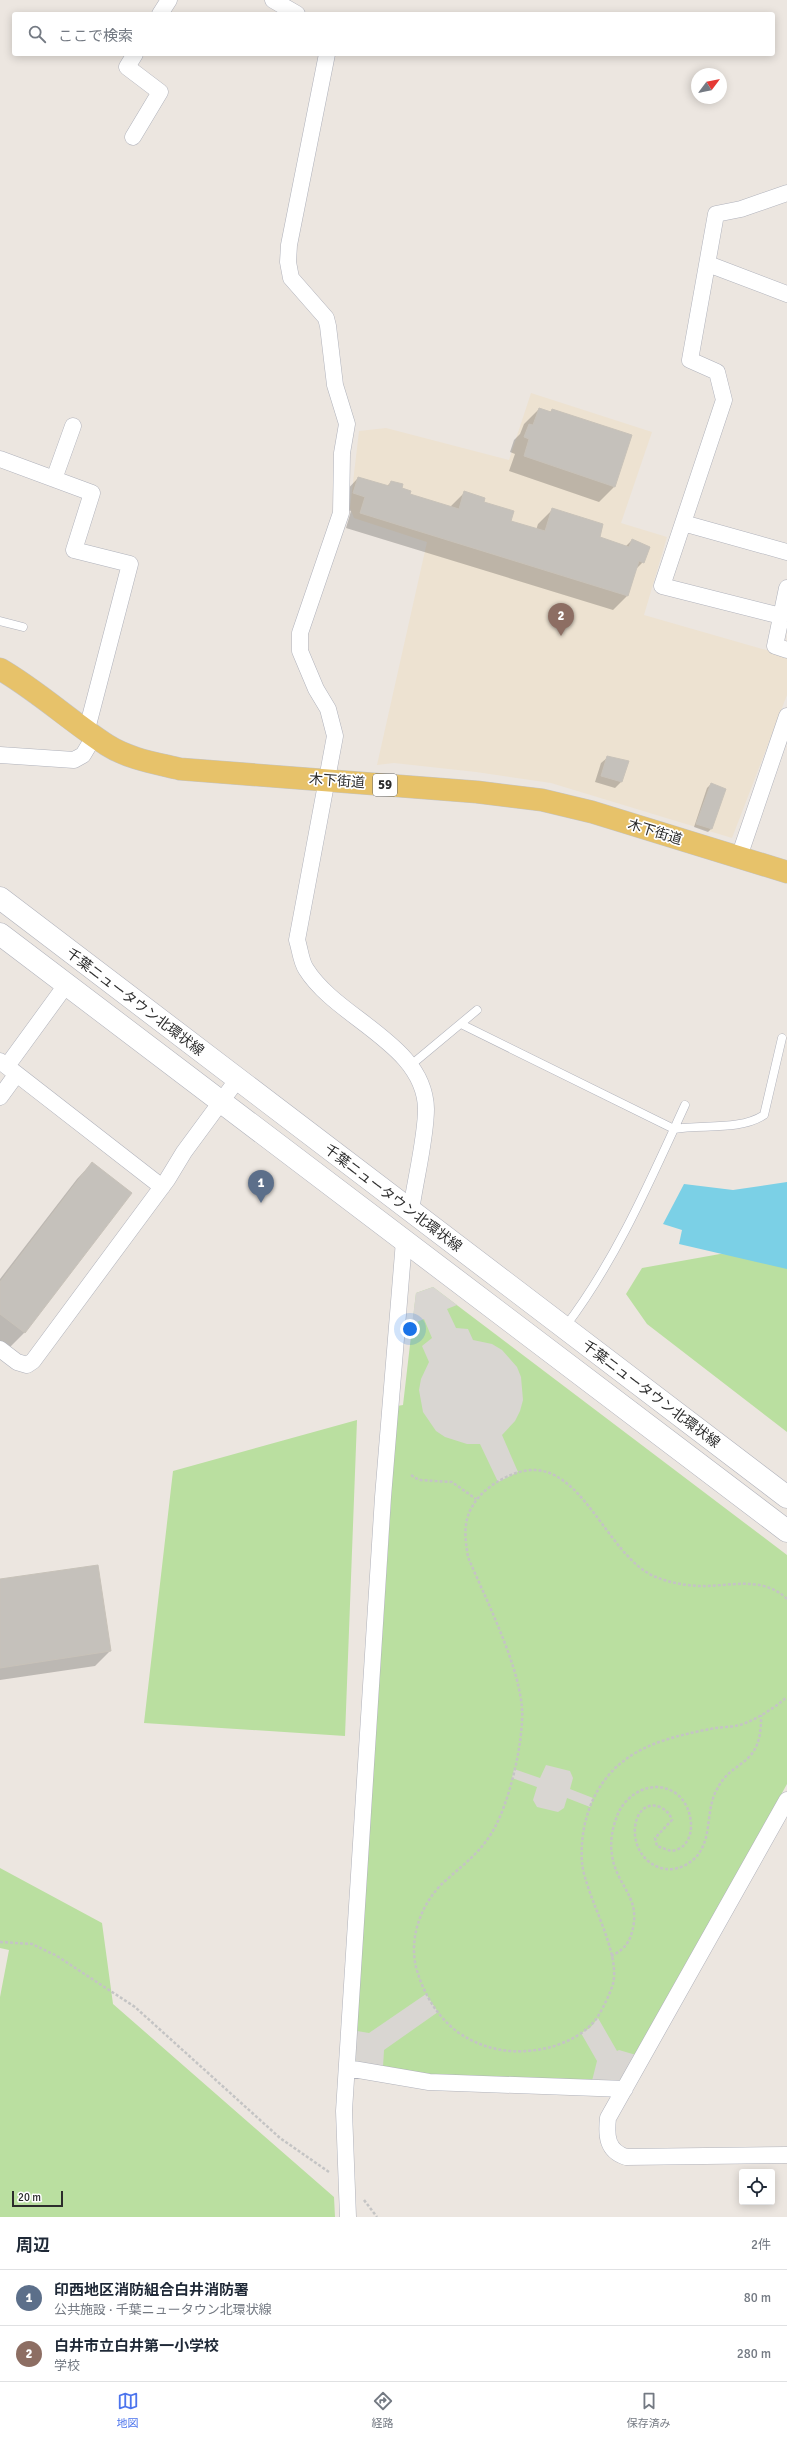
<!DOCTYPE html>
<html lang="ja">
<meta charset="utf-8">
<style>
:root{--surface:#fff;--page:#f6f6f7;--text:#1f2937;--muted:#747a83;--line:#e0e1e3;--accent:#4c74ed}
body{margin:0;font-family:Signika,"Noto Sans JP",sans-serif;background:var(--page);color:var(--text)}
.controls{position:absolute;right:12px;bottom:12px;display:grid;overflow:hidden;border-radius:4px;box-shadow:0 2px 10px #0003}
.controls button{width:36px;height:36px;display:grid;place-items:center;padding:0;border:0;border-bottom:1px solid var(--line);background:var(--surface);color:var(--text);font:20px sans-serif}
.compass{position:absolute;left:691px;top:68px;width:36px;height:36px;border-radius:50%;background:var(--surface);box-shadow:0 2px 10px #0003;rotate:58deg}
.scale{position:absolute;left:12px;bottom:10px;width:51px;box-sizing:border-box;padding-left:4px;border:2px solid #2c2c2c;border-top:0;font-size:11px;line-height:14px;white-space:nowrap;color:#2c2c2c;-webkit-text-stroke:3px #fff;paint-order:stroke}
.you{position:absolute;left:410px;top:1329px;width:14px;height:14px;margin:-10px;border:3px solid #fff;border-radius:50%;background:#1a73e8;box-shadow:0 0 0 6px #1a73e833}
.badge{display:grid;place-items:center;width:26px;height:26px;border-radius:50%;background:var(--accent);color:#fff;font-size:13px;font-weight:700}
.pin{position:absolute;translate:-50% -33px;filter:drop-shadow(0 1px 2px #0008)}
.pin::after{content:'';position:absolute;top:21px;width:14px;height:12px;background:inherit;clip-path:polygon(0 0,100% 0,50% 100%)}
.list{margin:0;padding:0;list-style:none}
h2{display:flex;justify-content:space-between;align-items:center;height:52px;margin:0;padding:0 16px;font-size:17px}
h2 small{font-size:13px;font-weight:400;color:var(--muted)}
.list li{display:grid;grid-template-columns:26px 1fr auto;gap:12px;align-items:center;box-sizing:border-box;height:56px;padding:0 16px;border-top:1px solid var(--line)}
.list b{display:block;font-size:15px;white-space:nowrap}
.list p{margin:0;font-size:13px;white-space:nowrap;color:var(--muted)}
.list em{font-size:13px;font-style:normal;color:var(--muted)}
.icon{flex:none;width:22px;height:22px;fill:none;stroke:currentColor;stroke-width:2;stroke-linecap:round;stroke-linejoin:round}
.map{position:relative;flex:none;width:787px;height:2217px;overflow:hidden}
.search{position:absolute;background:var(--surface);box-shadow:0 2px 10px #0003;left:12px;right:12px;top:12px;height:44px;display:flex;align-items:center;gap:10px;box-sizing:border-box;padding:0 14px;border-radius:4px;color:var(--muted);font-size:15px}
.sheet{height:164px;background:var(--surface)}
nav{display:flex;justify-content:space-around;align-items:center;box-sizing:border-box;height:56px;border-top:1px solid var(--line);background:var(--surface);font-size:11px;color:var(--muted)}
nav a{display:grid;justify-items:center;gap:2px}
nav .on{color:var(--accent)}
.map>svg:first-child{display:block}
.education{fill:#ede2d1}
.green{fill:#badfa0}
.plaza{fill:#d9d6d2}
.water{fill:#7bd0e6}
.shadow{fill:#0003}
.building{fill:#c5c1bb;stroke:#c8c2b9}
.lines{fill:none;stroke-linecap:round;stroke-linejoin:round}
.service-casing{stroke:#b0b2bb;stroke-width:9}
.minor-casing{stroke:#b0b2bb;stroke-width:17}
.secondary-casing{stroke:#b0b2bb;stroke-width:23}
.primary-casing{stroke:#c4c4c4;stroke-width:23}
.path{stroke:#c4c4c4;stroke-width:2.5;stroke-dasharray:3 2;stroke-linecap:butt}
.service{stroke:#fff;stroke-width:8}
.minor{stroke:#fff;stroke-width:16}
.secondary{stroke:#fff;stroke-width:22}
.primary{stroke:#e7c26a;stroke-width:22}
.labels{text-anchor:middle;dominant-baseline:central;stroke-width:3.5;stroke-linejoin:round;paint-order:stroke}
.shield{fill:#fff;stroke:#6b6b6b;stroke-width:1}
.shield-label{font-size:13px;font-weight:bold;fill:#2c2c2c}
.street-label{font-size:14px;fill:#2c2c2c;stroke:#fff}
</style>
<div class="map">
<svg width="787" height="2217" viewBox="0 0 787 2217">
<rect width="100%" height="100%" fill="#ece6e0"/>
<!-- education -->
<path class="education" d="M531 393 652 432 621 523 667 537 644 615 787 656V695L732 838 551 783 476 772 394 763 377 765 427 542 354 518 350 508 359 431 386 428 509 460Z"/>
<!-- green -->
<path class="green" d="M720 1254 787 1256V1432L647 1324 626 1294 642 1268Z
M433 1287 787 1555V1784L621 2083 428 2074 359 2064 355 2059 397 1406 403 1405 416 1293Z
M357 1420 345 1736 144 1723 173 1471Z
M0 1868 102 1923 113 2004 334 2197 335 2217H0V1997L9 1950 0 1948Z"/>
<!-- plaza -->
<path class="plaza" d="M433 1287 457 1305 447 1309 456 1328 468 1329 473 1340 492 1344 502 1350 517 1367 521 1377 523 1400 520 1411 515 1421 502 1435 518 1472 498 1482 480 1444H467L445 1437 436 1431 423 1412 419 1390 421 1379 429 1362 422 1346 432 1338 424 1319 412 1324 416 1293Z
M546 1765 570 1771 573 1778 570 1789 593 1798 590 1807 567 1798 564 1808 558 1812 537 1807 533 1800 537 1787 512 1778 514 1769 540 1778Z
M426 1994 438 2012 384 2050 383 2067 359 2064 355 2059 357 2031 369 2033Z
M598 2018 617 2051 619 2050 636 2055 621 2083 592 2081 597 2061 581 2033 590 2028Z"/>
<!-- water -->
<path class="water" d="M787 1182V1269L679 1244 682 1230 663 1224 684 1184 733 1190Z"/>
<!-- shadow -->
<path class="shadow" d="M539 409 550 412 552 410 630 435 614 487 599 502 509 471 515 454 510 452 514 440 520 434 524 424Z
M358 478 386 487 391 482 409 495 450 507 464 493 510 522 536 530 538 524 553 509 599 538 625 547 632 540 643 562 636 569 628 595 613 610 346 528 351 511 339 508 344 493Z
M608 757 627 762 621 782 615 788 595 782 601 763Z
M711 784V829L708 832 694 827 707 788Z
M92 1163 131 1193 24 1333 9 1348 0 1341V1279L77 1179Z
M0 1581 110 1651 95 1666 0 1680Z"/>
<!-- building -->
<path class="building" d="M539 408 551 412 552 409 632 435 615 487 524 456 529 439 524 437 529 424 533 425Z
M358 477 389 486 391 481 403 484 402 488 411 491 410 494 459 509 464 491 485 498 484 502 514 511 511 521 545 531 552 508 603 524 600 537 629 547 632 539 650 547 644 563 639 561 628 596 360 513 365 497 353 493Z
M607 756 629 761 622 782 601 776Z
M711 783 726 789 712 829 696 824Z
M92 1162 132 1193 25 1333 0 1314V1282Z
M98 1565 111 1651 0 1668V1579Z"/>
<g class="lines">
<defs>
<path id="service" d="M0 621 23 627
M461 1024 674 1129C703 1124 739 1131 764 1115L782 1038
M411 1065 477 1010
M565 1327C616 1260 650 1181 685 1105"/>
<path id="minor" d="M273 0 297 14
M160 14 169 0
M327 54 289 245 288 262 291 278 326 318 328 326 335 385 347 424 342 453 341 513 300 633V651L316 689 328 709 335 736 297 940C300 949 301 962 306 969 337 1019 425 1044 426 1109 426 1138 415 1181 411 1211
M133 137 160 92 127 67 135 54
M708 264 787 294
M0 459 92 493 74 550 130 564 87 729
M54 479 73 426
M683 523 787 552
M787 588 775 646 787 650
M781 616 662 586 724 400 717 372 690 360 716 214 741 209 787 193
M0 755 74 760 83 755 95 735
M739 857 787 716
M0 1061 162 1187
M7 1066 66 985
M0 1097 16 1075
M0 1349 17 1362 27 1365 33 1361 167 1180 184 1152 237 1080
M787 1800 608 2118C606 2136 607 2151 626 2157L787 2155
M347 2068 429 2082 625 2089
M348 2217 344 2111 383 1497 404 1241"/>
<path id="secondary" d="M0 898 787 1497
M0 934 787 1531"/>
<path id="primary" d="M0 669C38 691 70 721 107 745 129 759 155 763 180 769L477 792 542 800 592 812 787 872"/>
</defs>
<!-- service casing -->
<use href="#service" class="service-casing"/>
<!-- minor casing -->
<use href="#minor" class="minor-casing"/>
<!-- secondary casing -->
<use href="#secondary" class="secondary-casing"/>
<!-- primary casing -->
<use href="#primary" class="primary-casing"/>
<!-- path -->
<path class="path" d="M411 1475 419 1480 452 1482 476 1499
M787 1599C763 1576 732 1586 703 1586 687 1586 671 1583 656 1577 604 1557 579 1445 511 1475 496 1481 480 1492 472 1507 463 1522 465 1539 468 1557 486 1600 518 1662 522 1708 524 1741 509 1806 491 1834 478 1855 460 1867 443 1883 421 1904 409 1937 416 1967 423 1993 437 2017 459 2033 486 2051 515 2055 547 2048 568 2043 591 2031 601 2011 606 2002 610 1993 613 1984 621 1952 586 1897 582 1863 580 1834 587 1804 604 1781 630 1745 674 1736 715 1728 724 1727 734 1727 743 1724 759 1718 774 1708 787 1697
M0 1942 32 1944 57 1956 135 2007 280 2138 329 2172
M611 1956C622 1951 629 1944 632 1932 642 1897 616 1886 612 1855 610 1842 612 1829 617 1816 626 1792 656 1777 678 1795 695 1809 698 1848 671 1851L657 1846 655 1838 672 1820C670 1814 666 1810 660 1807 631 1796 623 1853 658 1867 671 1872 684 1868 694 1859 713 1841 705 1813 716 1791 733 1756 762 1770 761 1715
M364 2200 377 2217"/>
<!-- service -->
<use href="#service" class="service"/>
<!-- minor -->
<use href="#minor" class="minor"/>
<!-- secondary -->
<use href="#secondary" class="secondary"/>
<!-- primary -->
<use href="#primary" class="primary"/>
</g>
<g class="labels">
<!-- shield labels -->
<rect class="shield" x="373" y="774" width="24" height="22" rx="3"/>
<g class="shield-label">
<text x="385" y="785">59</text>
</g>
<!-- street labels -->
<g class="street-label">
<text transform="translate(337 781) rotate(4)">木下街道</text>
<text transform="translate(655 832) rotate(17)">木下街道</text>
<text transform="translate(135 1002) rotate(37)">千葉ニュータウン北環状線</text>
<text transform="translate(393 1198) rotate(37)">千葉ニュータウン北環状線</text>
<text transform="translate(651 1394) rotate(37)">千葉ニュータウン北環状線</text>
</g>
</g>
</svg>
<div class="controls">
<button><svg class="icon" aria-label="locate" viewBox="0 0 24 24"><circle cx="12" cy="12" r="6"/><path d="M12 2v4M12 18v4M2 12h4M18 12h4"/></svg></button>
</div>
<svg class="compass" viewBox="-18 -18 36 36"><path d="M0-13l5 13h-10z" fill="#e53935"/><path d="M0 13l5-13h-10z" fill="#747a83"/></svg>
<div class="scale">20 m</div>
<div class="you"></div>
<div class="pin badge" style="left:261px;top:1203px;background:#5c6f8a">1</div>
<div class="pin badge" style="left:561px;top:636px;background:#8d6e63">2</div>
<div class="search"><svg class="icon" aria-label="search" viewBox="0 0 24 24"><circle cx="10" cy="10" r="6"/><path d="M15 15l6 6"/></svg>ここで検索</div>
</div>
<section class="sheet">
<h2>周辺<small>2件</small></h2>
<ul class="list">
<li><span class="badge" style="background:#5c6f8a">1</span><div><b>印西地区消防組合白井消防署</b><p>公共施設 · 千葉ニュータウン北環状線</p></div><em>80 m</em></li>
<li><span class="badge" style="background:#8d6e63">2</span><div><b>白井市立白井第一小学校</b><p>学校</p></div><em>280 m</em></li>
</ul>
</section>
<nav>
<a class="on"><svg class="icon" aria-label="map" viewBox="0 0 24 24"><path d="M3 6l6-2 6 2 6-2v14l-6 2-6-2-6 2zM9 4v14M15 6v14"/></svg>地図</a>
<a><svg class="icon" aria-label="directions" viewBox="0 0 24 24"><path d="M12 3l9 9-9 9-9-9zM9 14v-3h6M13 9l2 2-2 2"/></svg>経路</a>
<a><svg class="icon" aria-label="saved" viewBox="0 0 24 24"><path d="M7 4h10v16l-5-4-5 4z"/></svg>保存済み</a>
</nav>
